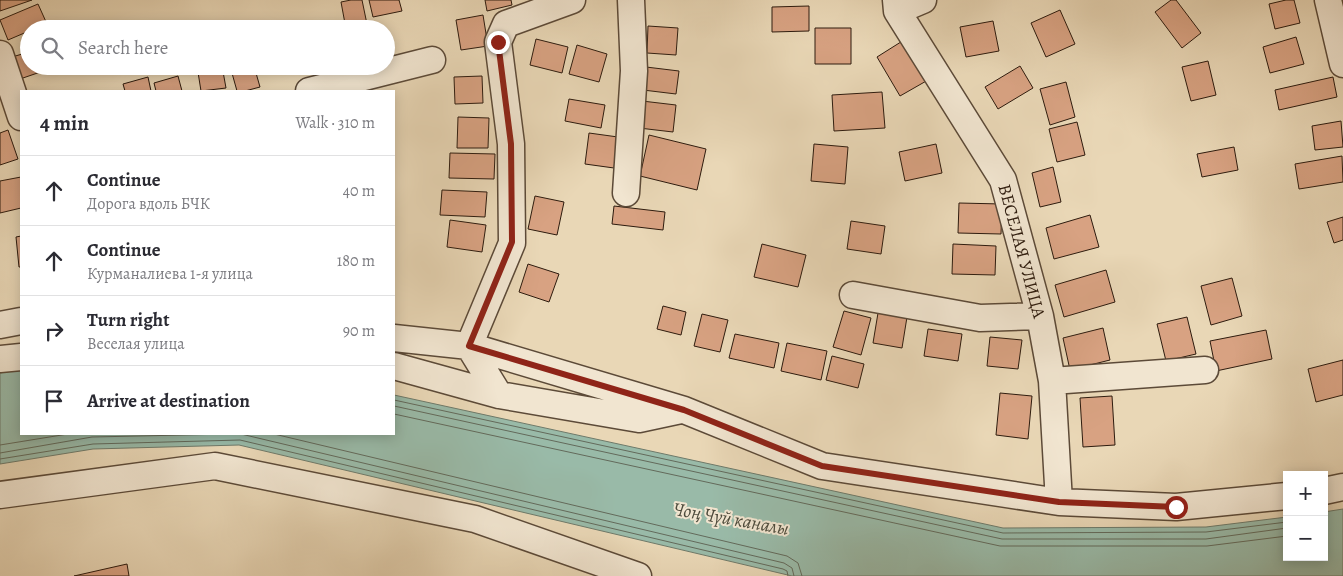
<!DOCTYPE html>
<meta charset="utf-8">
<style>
:root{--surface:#fff;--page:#f2f2f3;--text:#2b2b33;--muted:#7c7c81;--line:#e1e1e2}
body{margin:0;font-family:Alegreya,serif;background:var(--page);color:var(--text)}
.controls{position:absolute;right:15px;bottom:15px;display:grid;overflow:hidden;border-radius:0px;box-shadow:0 2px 12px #0003}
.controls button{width:45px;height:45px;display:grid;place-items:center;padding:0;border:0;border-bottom:1px solid var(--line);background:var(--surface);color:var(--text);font:25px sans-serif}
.stop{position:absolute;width:15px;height:15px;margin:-11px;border:4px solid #8f2418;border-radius:50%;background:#fff}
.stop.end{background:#8f2418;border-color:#fff;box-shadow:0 1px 5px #0008}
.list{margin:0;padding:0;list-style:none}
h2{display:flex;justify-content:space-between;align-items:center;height:65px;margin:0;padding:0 20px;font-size:21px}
h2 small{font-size:16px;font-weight:400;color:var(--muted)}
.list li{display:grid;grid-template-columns:32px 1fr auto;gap:15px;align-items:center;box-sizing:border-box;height:70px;padding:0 20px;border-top:1px solid var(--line)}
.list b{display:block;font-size:19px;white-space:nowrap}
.list p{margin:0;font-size:16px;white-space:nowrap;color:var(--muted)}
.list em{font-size:16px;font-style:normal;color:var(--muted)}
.icon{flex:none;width:28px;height:28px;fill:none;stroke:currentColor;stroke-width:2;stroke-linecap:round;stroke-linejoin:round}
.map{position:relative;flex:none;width:1343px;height:576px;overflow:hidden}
.search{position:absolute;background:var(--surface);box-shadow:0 2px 12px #0003;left:20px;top:20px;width:375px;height:55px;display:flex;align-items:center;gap:12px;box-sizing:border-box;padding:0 18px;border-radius:28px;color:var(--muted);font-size:19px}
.panel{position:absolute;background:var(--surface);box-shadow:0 2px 12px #0003;left:20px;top:90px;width:375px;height:345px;border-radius:0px}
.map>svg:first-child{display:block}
.water{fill:#99baa8;stroke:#6e7a6a}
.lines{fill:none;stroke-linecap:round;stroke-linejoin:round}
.shore{stroke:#636a5b;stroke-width:1}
.building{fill:#d8a282;stroke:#2d1b0e}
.minor-casing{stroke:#5c4a38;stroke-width:29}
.minor{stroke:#f1e5d0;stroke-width:26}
.route{stroke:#8f2418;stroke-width:6}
.labels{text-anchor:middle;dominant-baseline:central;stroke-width:4;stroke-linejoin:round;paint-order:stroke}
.street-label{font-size:18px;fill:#2d1b0e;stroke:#f1e5d0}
.water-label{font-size:19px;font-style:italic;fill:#4d4b3c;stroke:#f1e5d0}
</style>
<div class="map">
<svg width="1343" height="576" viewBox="0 0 1343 576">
<rect width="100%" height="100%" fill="#e9d7b6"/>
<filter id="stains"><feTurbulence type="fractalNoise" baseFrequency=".004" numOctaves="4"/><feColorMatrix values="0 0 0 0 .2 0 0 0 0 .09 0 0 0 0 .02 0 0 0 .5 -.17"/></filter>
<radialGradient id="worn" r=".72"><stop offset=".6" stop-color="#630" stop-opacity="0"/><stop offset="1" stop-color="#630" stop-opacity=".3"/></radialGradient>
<!-- water -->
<path class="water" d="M21 369V434H394V395L1003 528 1206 527 1287 517V557H1324V512L1343 509V576H792L239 445 93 449 0 464V373Z"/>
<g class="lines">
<!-- shore -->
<path class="shore" d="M394 400 1003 533 1206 532 1287 522
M394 406 1002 539H1206L1287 528
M394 414 1000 546H1207L1287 536
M241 434 784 563 792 568 794 576
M274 434 787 556 798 563 802 576
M0 445 68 434
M0 453 92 437 230 434
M0 459 93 444 240 440 783 569 787 571 788 576"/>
</g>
<!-- building -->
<path class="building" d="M0 0H32L0 11Z
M351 0H362L368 29H346L341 2Z
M369 0H399L402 11 373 17Z
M485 0H511L512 5 487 11Z
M1171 0H1176L1201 33 1182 48 1155 12Z
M1286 0H1294L1300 23 1275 29 1269 4Z
M38 4 47 24 35 29H29V31L8 40 0 20Z
M809 6V31L772 32V7Z
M1060 10 1075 44 1046 57 1031 23Z
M483 15 488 46 461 50 456 20Z
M993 21 999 51 966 57 960 27Z
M648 26 678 28 676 55 647 53Z
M815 28H851V64H815Z
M1296 37 1304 64 1270 73 1263 47Z
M536 39 568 47 562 73 530 65Z
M904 40 928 80 900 96 877 57Z
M577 45 607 54 599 82 569 74Z
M29 52V66L55 67 20 79 12 57Z
M1208 61 1216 95 1191 101 1182 67Z
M197 66H222L226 88 201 91Z
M230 66H254L260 87 245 91H237Z
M1020 66 1033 88 998 109 985 87Z
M646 67 679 71 676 94 643 90Z
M178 76 182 91H156L154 83Z
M482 76 483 103 455 104 454 77Z
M148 77 151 91H125L123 84Z
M1333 77 1337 97 1279 110 1275 90Z
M1066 82 1075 117 1050 125 1040 89Z
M882 92 885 128 834 131 832 95Z
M569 99 605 105 601 128 565 121Z
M642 101 676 105 673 132 639 128Z
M458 117 489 118 488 148H457Z
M1341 121 1343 147 1315 150 1312 126Z
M1077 122 1085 155 1057 162 1049 129Z
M8 130 18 159 0 165V133Z
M589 133 618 137 614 168 585 164Z
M649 135 706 149 697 190 640 176Z
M814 144 848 147 845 184 811 181Z
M936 144 942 173 905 181 899 152Z
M1234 147 1238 170 1202 177 1197 154Z
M450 153 495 154 494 179 449 178Z
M1342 156 1343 182 1299 189 1295 164Z
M1053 167 1061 202 1040 207 1032 173Z
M21 177V208L0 213V181Z
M442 190 487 192 485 217 440 215Z
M535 196 564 202 557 235 528 229Z
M959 203 1002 204 1001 234 958 233Z
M614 206 665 212 663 230 612 224Z
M1090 215 1099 247 1054 259 1046 228Z
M1343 217V240L1334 243 1327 222Z
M450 220 486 225 482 252 447 247Z
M851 221 885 226 881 254 847 249Z
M21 236V267H19L16 237Z
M762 244 806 255 798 287 754 277Z
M953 244 996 246 995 275 952 274Z
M528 264 559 274 549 302 519 292Z
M1106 270 1115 302 1064 317 1055 285Z
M1232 278 1242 316 1211 325 1201 286Z
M663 306 686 312 681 335 657 329Z
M844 311 871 318 861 355 833 347Z
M878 313 907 317 902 348 873 343Z
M702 314 728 320 720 352 694 346Z
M1187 317 1196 354 1166 361 1157 324Z
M1103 328 1110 360 1070 370 1063 338Z
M928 329 962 334 958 361 924 356Z
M1266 330 1272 359 1216 371 1210 341Z
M735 334 779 343 774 368 729 358Z
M990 337 1022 340 1018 369 987 366Z
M787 343 827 351 821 380 781 371Z
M832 356 864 364 858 388 826 380Z
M1343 360V395L1316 402 1308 369Z
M1000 393 1032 396 1028 439 996 435Z
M1112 396 1115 445 1083 447 1080 398Z
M127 564 129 576H74Z"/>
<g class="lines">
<defs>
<path id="minor" d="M896 0 897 11 1003 180 1040 316 1052 381 1059 502
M1328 0 1343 64
M897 11 923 0
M0 54 21 117
M309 91 432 60
M626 193 634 71 631 0
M853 295 980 318 1040 316
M0 325 21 321
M394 338 469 346 684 410 822 466 1059 502 1176 507 1287 496
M0 359 21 357
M394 366 499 395 639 419 681 410
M1052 381 1205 370
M499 395 469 346 512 243 511 144 498 42 506 24 572 0
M1324 491 1343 487
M0 495 215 466 475 519 638 576"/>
</defs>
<!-- minor casing -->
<use href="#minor" class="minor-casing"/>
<!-- minor -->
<use href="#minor" class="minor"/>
</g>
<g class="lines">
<!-- route -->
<path class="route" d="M498 42 511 144 512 242 469 346 684 410 822 466 1059 502 1176 507"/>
</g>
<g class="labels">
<!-- street labels -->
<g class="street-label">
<text transform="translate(1022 251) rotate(75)">ВЕСЕЛАЯ УЛИЦА</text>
</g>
<!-- water labels -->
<g class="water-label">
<text transform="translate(731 519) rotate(10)">Чоң Чүй каналы</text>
</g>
</g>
<rect width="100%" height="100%" filter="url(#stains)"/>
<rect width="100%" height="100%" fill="url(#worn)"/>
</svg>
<div class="controls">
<button>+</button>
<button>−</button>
</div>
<div class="stop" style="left:1176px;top:507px"></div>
<div class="stop end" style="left:498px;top:42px"></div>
<div class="search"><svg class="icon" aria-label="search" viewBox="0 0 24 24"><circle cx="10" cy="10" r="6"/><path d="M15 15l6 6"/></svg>Search here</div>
<section class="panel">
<h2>4 min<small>Walk · 310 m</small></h2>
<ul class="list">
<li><svg class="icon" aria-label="ahead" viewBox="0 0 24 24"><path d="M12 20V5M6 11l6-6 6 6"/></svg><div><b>Continue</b><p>Дорога вдоль БЧК</p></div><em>40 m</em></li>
<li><svg class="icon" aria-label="ahead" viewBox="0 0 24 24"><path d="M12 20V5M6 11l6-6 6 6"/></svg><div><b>Continue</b><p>Курманалиева 1-я улица</p></div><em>180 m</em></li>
<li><svg class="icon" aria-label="right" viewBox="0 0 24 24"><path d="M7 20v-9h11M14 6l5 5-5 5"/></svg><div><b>Turn right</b><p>Веселая улица</p></div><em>90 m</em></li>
<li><svg class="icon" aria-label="arrive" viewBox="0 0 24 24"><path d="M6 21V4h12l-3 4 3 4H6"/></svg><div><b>Arrive at destination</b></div></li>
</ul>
</section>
</div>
